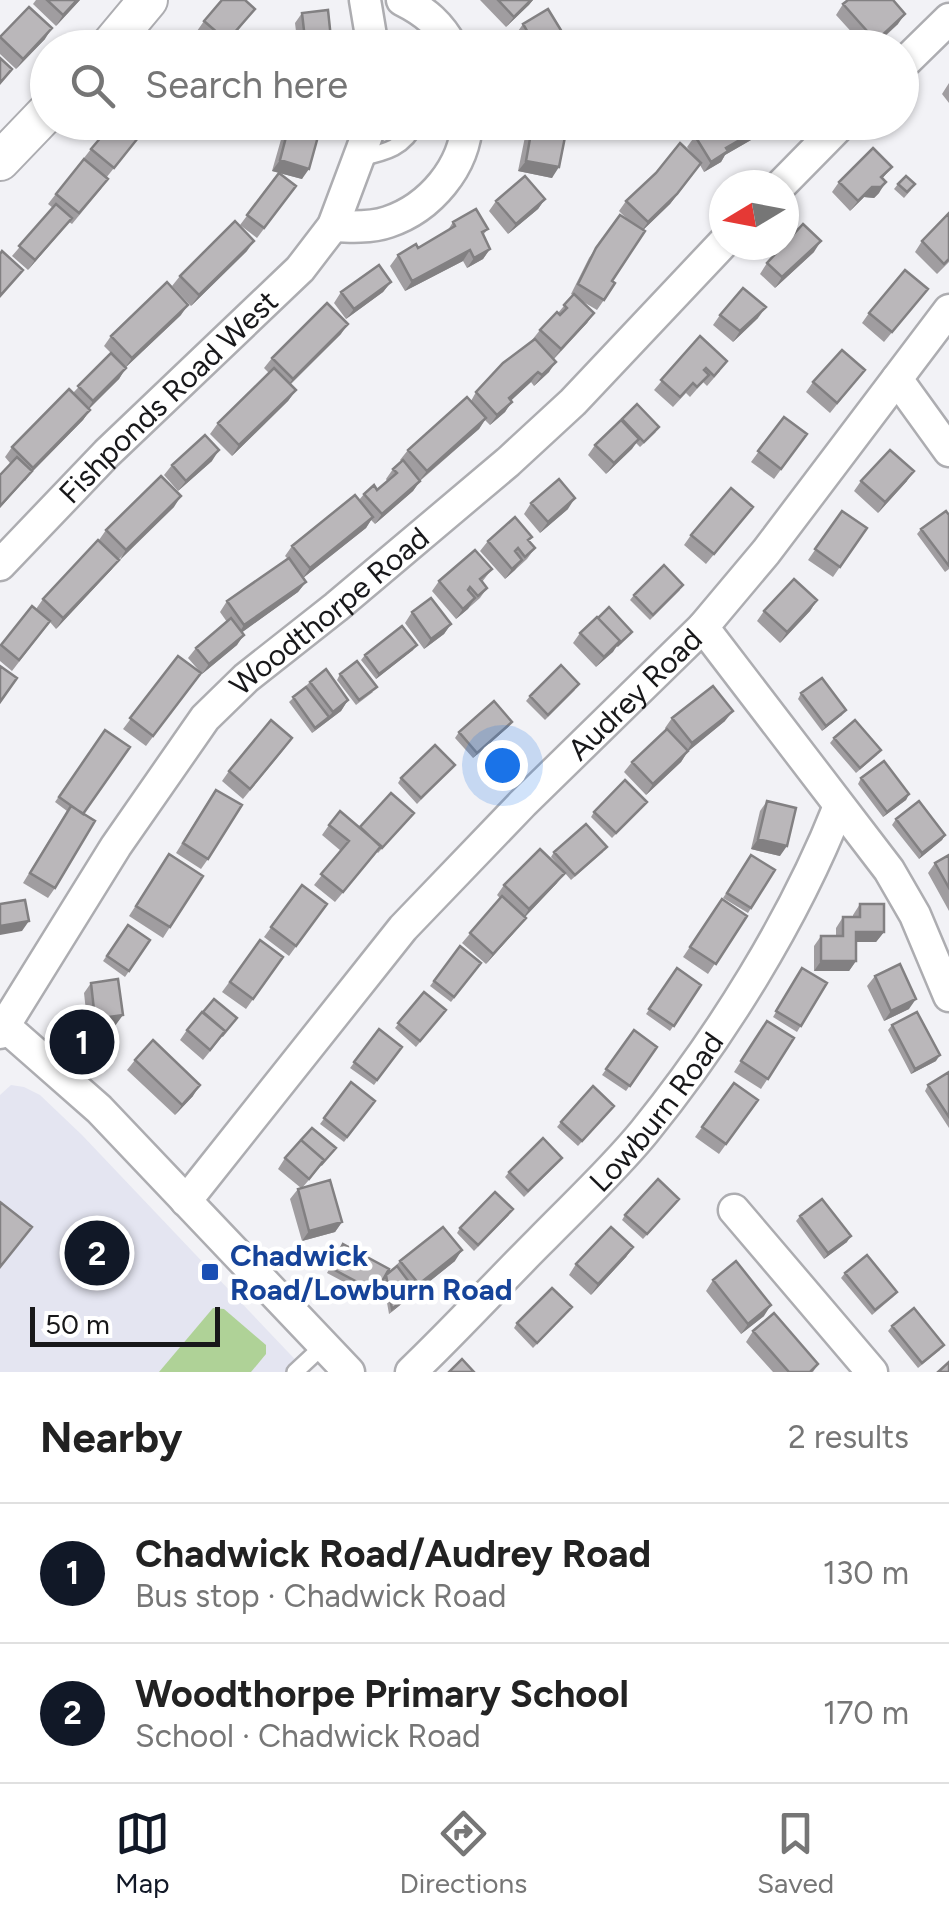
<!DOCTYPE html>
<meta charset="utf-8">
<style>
:root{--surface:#fff;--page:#f2f2f2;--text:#222;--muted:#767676;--line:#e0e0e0;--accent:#111827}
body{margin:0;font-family:Figtree,sans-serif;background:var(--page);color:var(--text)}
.compass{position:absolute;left:709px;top:170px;width:90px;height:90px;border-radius:50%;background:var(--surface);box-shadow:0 2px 8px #0004;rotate:260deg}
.scale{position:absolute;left:30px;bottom:25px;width:190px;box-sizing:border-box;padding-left:10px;border:5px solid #18181a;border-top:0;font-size:28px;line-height:35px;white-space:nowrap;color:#18181a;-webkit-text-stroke:8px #fff;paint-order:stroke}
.you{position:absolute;left:502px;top:765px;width:35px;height:35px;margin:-25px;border:8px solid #fff;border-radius:50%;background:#1a73e8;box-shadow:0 0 0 15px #1a73e833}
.badge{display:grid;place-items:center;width:65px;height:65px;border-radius:50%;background:var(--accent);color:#fff;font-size:32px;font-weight:700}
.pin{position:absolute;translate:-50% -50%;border:5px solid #fff;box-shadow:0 2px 10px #0006}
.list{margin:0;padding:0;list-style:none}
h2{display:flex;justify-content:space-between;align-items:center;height:130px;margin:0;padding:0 40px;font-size:42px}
h2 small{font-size:32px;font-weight:400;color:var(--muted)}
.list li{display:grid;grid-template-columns:65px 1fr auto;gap:30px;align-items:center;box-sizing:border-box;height:140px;padding:0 40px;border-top:2px solid var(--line)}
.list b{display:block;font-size:38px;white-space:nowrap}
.list p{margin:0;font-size:32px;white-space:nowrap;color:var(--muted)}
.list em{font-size:32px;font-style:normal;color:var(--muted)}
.icon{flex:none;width:55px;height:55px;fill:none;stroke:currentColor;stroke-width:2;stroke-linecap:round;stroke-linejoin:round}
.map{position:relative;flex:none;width:949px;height:1372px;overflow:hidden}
.search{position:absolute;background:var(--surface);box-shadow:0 2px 8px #0004;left:30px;right:30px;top:30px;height:110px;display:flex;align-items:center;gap:25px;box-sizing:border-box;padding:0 35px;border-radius:55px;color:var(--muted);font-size:38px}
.sheet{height:410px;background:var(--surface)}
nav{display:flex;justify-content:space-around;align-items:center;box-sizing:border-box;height:140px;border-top:2px solid var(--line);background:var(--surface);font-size:28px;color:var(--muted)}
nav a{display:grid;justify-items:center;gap:5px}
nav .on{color:var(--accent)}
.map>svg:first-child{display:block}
.built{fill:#e4e5f1}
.green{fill:#afd297}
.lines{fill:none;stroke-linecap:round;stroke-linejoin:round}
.service-casing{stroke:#adadb1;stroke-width:20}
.minor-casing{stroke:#adadb1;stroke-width:35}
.tertiary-casing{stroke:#adadb1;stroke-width:42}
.service{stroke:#fff;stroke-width:15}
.minor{stroke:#fff;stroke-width:30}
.tertiary{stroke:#fff;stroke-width:38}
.wall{fill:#a09da0}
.shaded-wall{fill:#828082}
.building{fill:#bab7ba;stroke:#828082;stroke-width:2.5}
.transit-dot{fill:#1a4fb4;stroke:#fff;stroke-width:4}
.labels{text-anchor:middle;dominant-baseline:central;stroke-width:9;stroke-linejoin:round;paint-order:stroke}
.street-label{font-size:30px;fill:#18181a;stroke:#fff}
.transit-label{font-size:30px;font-weight:bold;fill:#164399;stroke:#fff;text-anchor:start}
</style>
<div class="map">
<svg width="949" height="1372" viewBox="0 0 949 1372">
<rect width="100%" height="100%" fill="#f2f2f6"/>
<!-- built -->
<path class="built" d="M11 1085 24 1087 40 1095 82 1135 307 1372H0V1095Z"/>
<!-- green -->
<path class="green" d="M213 1308 224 1309 266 1345V1354L251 1372H159Z"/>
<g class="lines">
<defs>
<path id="service" d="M360 158C387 152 404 148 417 122
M295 1372 324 1345"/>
<g id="minor">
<path d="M365 0 373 48"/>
<path d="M402 0C426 12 440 24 453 48"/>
<path d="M902 65 949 19"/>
<path d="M781 185 843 122"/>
<path d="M333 226C350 227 371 228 388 222 430 208 465 167 467 122"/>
<path d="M897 379 949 451"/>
<path id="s1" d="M0 565 107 453 300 269 333 226 372 122"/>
<path d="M703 627 889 870 915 915 949 996"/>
<path d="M0 1022 99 1109 349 1372"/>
<path id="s2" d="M0 1033 116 846 205 718 246 678 336 607 508 462 573 402 724 242"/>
<path id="s3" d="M186 1201 403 928 523 803 703 627 766 552 949 310"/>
<path d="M734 1210 872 1372"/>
<path id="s4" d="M411 1372C455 1330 496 1285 539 1242 574 1206 612 1171 644 1132 721 1037 794 920 839 806"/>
</g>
<path id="tertiary" d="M108 48 148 0
M0 161 48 111"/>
</defs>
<!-- service casing -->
<use href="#service" class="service-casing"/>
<!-- minor casing -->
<use href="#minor" class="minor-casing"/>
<!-- tertiary casing -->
<use href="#tertiary" class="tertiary-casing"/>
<!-- service -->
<use href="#service" class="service"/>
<!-- minor -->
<use href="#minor" class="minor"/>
<!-- tertiary -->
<use href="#tertiary" class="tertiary"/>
</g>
<!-- wall -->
<path class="wall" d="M36 0H80L56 26 33 4Z
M480 0H533L506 27Z
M843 4 898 24 873 48H866L836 15Z
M29 7 45 39 16 69 0 54V38Z
M255 9 224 48H191L202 35 197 31 204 21Z
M302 13 332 48H298L295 23Z
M523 24 570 45 568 48H524L516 34Z
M949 83V103L942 94Z
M286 122H322L302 179 272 171Z
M528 122H568L552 178 518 171Z
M709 122H775L770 129 725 155 721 162 704 172 700 165 670 204 643 230 612 281 604 300 597 310 580 300 594 313 587 323 554 359 549 372 534 386 531 382 511 400 505 412 490 425 485 420 479 429 420 481 413 491 375 524 371 520 366 528 303 578 306 582 298 592 242 632 237 645 202 674 188 658 196 648 227 622 220 612 227 601 288 559 285 556 292 546 359 500 364 494 377 490 387 481 386 479 393 469 402 462 400 460 408 450 471 401 476 392 532 340 540 330 558 313 573 295 571 294 589 258 620 215 629 221 619 211 626 201 693 155 687 147 695 136 703 131Z
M142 133 106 178 101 189 72 224 69 222 28 270 12 256 53 208 48 204 91 149Z
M279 173 296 186 257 238 240 225Z
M883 179 879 193 874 198 864 197 850 211 832 192 839 182Z
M898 184 911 190 904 198 894 189Z
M545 199 538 209 508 234 489 211 496 201Z
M949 213V262L937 274 915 252 922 241Z
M453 222 488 229 483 235 490 249 483 259 467 268 463 261 405 291 390 266 398 255 418 248 448 230Z
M247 251 191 306 172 286 180 276Z
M814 252 775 288 760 274 767 263Z
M391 282 383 292 346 319 334 303 341 292Z
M928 289 884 342 862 323 869 313Z
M181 315 125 368 119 379 89 408 90 410 83 420 30 474 25 481 5 457 12 447 73 393 111 353 104 346 111 336Z
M720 315 758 318 733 342 713 325Z
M341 334 290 385 296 390 288 401 232 456 210 434 218 423 269 373 264 368 272 358Z
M700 336 720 371 707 386 703 382 690 397 686 393 673 407 654 390Z
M865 370 830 413 806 392 813 382Z
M784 417 807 434 774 479 751 462Z
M656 432 640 447 636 443 606 474 588 455 595 445Z
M212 461 178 491 164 475 172 465Z
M861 481H907L878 513 854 491Z
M531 503 568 509 540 533 524 514Z
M174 507 118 560 111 570 56 629 50 622 12 671 0 661V646L32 606 36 609 43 599 117 559 99 540 106 530Z
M753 507 706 564 684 545 691 535Z
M842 511 867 528 833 577 808 560Z
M946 511 949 569 945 572 917 534 921 529Z
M488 541H528L535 548 527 559 505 579 480 551Z
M492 569 482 582 487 588 480 598 456 619 432 591 439 581Z
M680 590 650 620 630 600 634 595Z
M817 600 810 611 780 643 757 621 764 611Z
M412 612 451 624 444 634 424 649 405 623Z
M632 632 596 667 573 643 580 633Z
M413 650 376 679 361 660 365 655Z
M178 656 201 673 146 746 123 729Z
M340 674 373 692 356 705 337 680Z
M310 682 348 700 341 711 312 733 289 702Z
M575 690 545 720 526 701 530 696Z
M801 693 842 715 822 731 798 699Z
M672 718 725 721 688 751 681 762 646 795 624 772 632 762 666 730 665 728Z
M512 722 508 727 473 758 455 738 459 732Z
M105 730 83 814 55 888 48 898 23 883 67 811 55 802Z
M834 738 877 755 856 773 830 743Z
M285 748 243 799 222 781 229 771Z
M455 765 417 804 398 783 401 778Z
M861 778 909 794 906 800 883 817 858 784Z
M209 800 208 859 201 869 176 853Z
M767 801 780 856 751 849 760 811Z
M647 802 612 838 591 817 594 812Z
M414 813 378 853 377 852 335 902 314 885 341 851 322 835 329 825 360 828Z
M896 819 945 835 942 840 919 859 892 825Z
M554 852H603L571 880 551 857Z
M169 854 170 927 163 938 129 916Z
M751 855 775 870 748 913 723 898Z
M949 855V911L928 873 935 863Z
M557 883 525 917 518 928 486 964 462 943 500 898 497 895 504 885Z
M302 885 327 904 289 956 264 937Z
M722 899 747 916 708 974 683 957Z
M860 904 884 932 876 942H856V961L849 971H814V946L821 936H836V928L843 917H853V915Z
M128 925 150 940 125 977 103 961Z
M260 940 283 957 246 1009 222 992Z
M460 946 481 963 451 1002 430 986Z
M677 968 701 985 670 1031 646 1014Z
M802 968 827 983 797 1032 773 1017Z
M875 976 909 1009 884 1021 867 986Z
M91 983 115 1026 88 1029 84 993Z
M424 992 446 1010 416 1047 395 1028Z
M237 1018 203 1060 180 1040 187 1030Z
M767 1021 794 1038 761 1089 734 1072Z
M892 1025 936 1061 911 1074 888 1030Z
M379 1029 402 1047 374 1085 350 1068Z
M634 1030 657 1047 626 1091 602 1075Z
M135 1060 193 1096 175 1115 127 1070Z
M949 1072V1128L925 1091 928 1085Z
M351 1082 375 1101 344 1142 320 1124Z
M734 1083 758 1100 719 1154 695 1137Z
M614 1106 578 1146 557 1127 561 1122Z
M332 1153 302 1188 342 1222 335 1232 302 1241 290 1199 298 1189 301 1188 278 1169 285 1158Z
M558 1163 524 1197 505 1177 509 1172Z
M679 1199 643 1239 622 1220 625 1215Z
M509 1215 474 1251 457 1233 460 1228Z
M800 1216 847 1242 824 1259 796 1221Z
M343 1244 376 1292 372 1297 327 1273Z
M633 1247 626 1257 591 1295 569 1275 576 1264Z
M400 1261H455L389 1314 383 1280Z
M845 1273 897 1292 893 1297 872 1315 841 1278Z
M713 1280 764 1316 741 1334 706 1291Z
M572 1307 533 1348 514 1328 517 1323Z
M892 1326 940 1350 918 1368 888 1331Z
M753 1331 818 1364 813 1372H773L746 1342Z"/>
<!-- shaded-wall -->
<path class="shaded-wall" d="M77 0H80L56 26 63 15Z
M531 0H533L529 5 506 27 514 17Z
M905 14 898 24 871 48 876 41Z
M52 28 45 39 16 69 23 59Z
M771 122H775L770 129 725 155 721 162 704 172 711 162 726 148Z
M280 160 309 169 302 179 272 171Z
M526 161 559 167 552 178 518 171Z
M892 167 875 187 886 182 879 193 874 198 864 197 850 211 858 201Z
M694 173 670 204 641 232 648 222Z
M545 199 538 209 508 234 516 224Z
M72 218 64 228 28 270 35 260Z
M254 241 247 251 191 306 199 295Z
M821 241 814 252 775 288 782 277Z
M490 249 483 259 467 268 474 258Z
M470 250 463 261 405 291 412 281Z
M391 282 383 292 346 319 354 309Z
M188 305 181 315 125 368 132 358Z
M766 307 758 318 733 342 740 331Z
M594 313 587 323 553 359 561 349Z
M348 324 341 334 285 389 293 379Z
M556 362 549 372 534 386 542 375Z
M126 368 119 379 86 412 93 401Z
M538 372 531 382 502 409 509 398Z
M296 390 288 401 232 456 239 445Z
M512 402 505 412 490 425 497 415Z
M90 410 83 420 30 474 0 508V506L33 468Z
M486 418 479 429 419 481 427 471Z
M639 439 632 449 606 474 614 463Z
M219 450 212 461 178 491 186 481Z
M914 471 907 481 878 513 885 502Z
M420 481 413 491 375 524 382 514Z
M181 496 174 507 119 561 126 550Z
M575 498 568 509 540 533 548 522Z
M373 517 366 528 303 578 310 568Z
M119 560 111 570 56 629 63 618Z
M522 560 515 570 505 579 512 569Z
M306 582 298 592 237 636 244 625Z
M475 598 468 609 456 619 463 609Z
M817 600 810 611 780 643 787 632Z
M451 624 444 634 424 649 431 639Z
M244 635 237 645 202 674 209 664Z
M620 641 613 652 596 667 604 657Z
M417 645 413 650 376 679 379 674Z
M348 700 341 711 312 733 333 712Z
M846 710 842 715 822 731 826 726Z
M733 711 725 721 685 754 692 743Z
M512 722 508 727 473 758 477 753Z
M688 751 681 762 646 795 653 784Z
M909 794 906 800 883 817 887 812Z
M945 835 942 840 919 859 922 853Z
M758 839 787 846 780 856 751 849Z
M565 873 557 883 522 920 529 909Z
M526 918 518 928 486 964 493 954Z
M29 921 22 931 0 935V926Z
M856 932H884L876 942H849Z
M821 961H856L849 971H814Z
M916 999 909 1009 884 1021 891 1011Z
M123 1015 115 1026 88 1029 95 1019Z
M940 1055 936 1061 911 1074 915 1069Z
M200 1085 193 1096 175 1115 182 1105Z
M342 1222 335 1232 302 1241 309 1231Z
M851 1236 847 1242 824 1259 828 1253Z
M633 1247 626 1257 591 1295 598 1284Z
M462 1250 455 1261 389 1314 419 1284Z
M771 1305 764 1316 741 1334 748 1324Z"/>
<!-- building -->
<path class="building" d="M47 0H77L63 15Z
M222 0H245L255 9 227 41 204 21Z
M498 0H531L514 17Z
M848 0H893L905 14 876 41 843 4Z
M29 7 52 28 23 59 0 37Z
M548 9 570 45 566 48H537L523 24Z
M328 10 332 48H306L302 13Z
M204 33 220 48H191Z
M0 58 12 69 0 83Z
M114 122H130L142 133 114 168 91 149Z
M290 122H322L309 169 280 160Z
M533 122H568L559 167 526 161Z
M709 122H771L726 148 728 151 711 162 695 136 711 125Z
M680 143 701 163 677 194 648 222 626 201 656 173Z
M873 148 892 167 881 177 886 182 881 187H872L858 201 839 182Z
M84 159 108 179 79 213 56 194Z
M279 173 296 186 264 228 247 215Z
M525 176 545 199 516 224 496 201Z
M906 176 915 184 907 192 898 184Z
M56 204 72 218 35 260 19 246Z
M476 209 488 229 482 232 490 249 474 258 470 250 412 281 398 255 416 244 418 248 455 226 453 222Z
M949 213V259L944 264 922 241Z
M620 215 645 231 612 281 615 283 604 300 578 284 596 248Z
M235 221 254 241 199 295 180 276Z
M803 224 821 241 782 277 767 263Z
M2 251 23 270 0 296V254Z
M379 265 391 282 354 309 341 292Z
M905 270 928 289 892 332 869 313Z
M167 282 188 305 132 358 111 336Z
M743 288 766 307 740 331 720 315Z
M574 294 594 313 561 349 540 330 557 312 560 315 567 308 564 305Z
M327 303 348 324 293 379 272 358Z
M700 336 727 361 714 376 706 368 704 370 709 375 697 387 693 383 680 397 661 380Z
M535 339 556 362 542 375 538 372 509 398 512 402 497 415 476 392 503 363Z
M842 350 865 370 837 403 813 382Z
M111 353 126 368 93 401 78 386Z
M274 368 296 390 239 445 218 423Z
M69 389 90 410 33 468 12 447Z
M467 397 486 418 427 471 408 450Z
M637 404 659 427 644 442 622 419Z
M784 417 807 434 781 469 758 451Z
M621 420 639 439 614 463 595 445Z
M205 435 219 450 186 481 172 465Z
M890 450 914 471 885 502 861 481Z
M17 457 32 471 0 506V475Z
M403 460 420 481 382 514 364 494 374 485 377 490 397 473 393 469Z
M161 476 181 496 126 550 106 530Z
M559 479 575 498 548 522 531 503Z
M731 488 753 507 714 554 691 535Z
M355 495 373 517 310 568 292 546Z
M842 511 867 528 840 567 815 549Z
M946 511 949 515V566L921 529Z
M515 517 532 537 528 540 535 548 525 557 518 548 515 551 522 560 512 569 488 541Z
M98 540 119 560 63 618 43 599Z
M475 550 492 569 480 579 487 588 478 596 470 587 468 590 475 598 463 609 439 581Z
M289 558 306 582 244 625 227 601Z
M664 565 683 585 653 615 634 595Z
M794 579 817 600 787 632 764 611Z
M431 598 451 624 431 639 412 612Z
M32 606 50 621 19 660 1 645Z
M609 607 632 632 617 646 620 641 598 618Z
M597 617 620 641 604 657 580 633Z
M231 618 244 635 209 664 196 648Z
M402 626 417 645 379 674 365 655Z
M178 656 201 673 153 736 130 718Z
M357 661 377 687 359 700 340 674Z
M561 665 579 684 548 715 530 696Z
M0 666 17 678 0 702Z
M326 669 348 700 333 712 310 682Z
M822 678 846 710 826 726 801 693Z
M713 686 733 711 692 743 672 718Z
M306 687 329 717 315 728 293 697Z
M494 701 512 722 477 753 459 732Z
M271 720 292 738 250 789 229 771Z
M855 720 881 750 860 768 834 738Z
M667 729 688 751 653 784 632 762Z
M105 730 130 747 83 814 59 797Z
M435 745 455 765 421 798 401 778Z
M884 761 909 794 887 812 861 778Z
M625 780 647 802 616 833 594 812Z
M216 790 242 805 208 859 183 843Z
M391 793 414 813 382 848 360 827Z
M767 801 796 808 787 846 758 839Z
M919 801 945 835 922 853 896 819Z
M71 806 95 821 55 888 30 873Z
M340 811 381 846 343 892 321 874 349 841 329 825Z
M586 824 607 847 575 875 554 852Z
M540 849 565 873 529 909 504 885Z
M169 854 203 876 170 927 136 906Z
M751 855 775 870 751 908 727 893Z
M949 855V888L935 863Z
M302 885 327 904 296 946 271 927Z
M502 896 526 918 493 954 470 933Z
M722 899 747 916 716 964 690 947Z
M25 900 29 921 0 926V904Z
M860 904H884V932H856V961H821V936H843V917H860Z
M128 925 150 940 129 971 107 956Z
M260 940 283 957 253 999 230 982Z
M460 946 481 963 454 997 434 981Z
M900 964 916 999 891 1011 875 976Z
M677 968 701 985 674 1026 649 1009Z
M802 968 827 983 801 1026 776 1011Z
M118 979 123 1015 95 1019 91 983Z
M424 992 446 1010 420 1041 398 1023Z
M214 999 237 1018 222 1036 225 1031 203 1012Z
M202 1012 225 1031 210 1050 187 1030Z
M917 1012 940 1055 915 1069 892 1025Z
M767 1021 794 1038 768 1079 741 1061Z
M379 1029 402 1047 377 1080 354 1062Z
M634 1030 657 1047 630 1086 606 1069Z
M153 1040 200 1085 182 1105 135 1060Z
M949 1072V1117L928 1085Z
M351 1082 375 1101 347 1137 324 1118Z
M734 1083 758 1100 726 1144 702 1127Z
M593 1086 614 1106 582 1141 561 1122Z
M312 1128 336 1148 321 1165 324 1160 301 1140Z
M543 1138 562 1158 528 1191 509 1172Z
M301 1140 324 1160 309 1179 285 1158Z
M658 1179 679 1199 647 1234 625 1215Z
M330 1180 342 1222 309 1231 298 1189Z
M495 1192 513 1209 478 1245 460 1228Z
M822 1199 851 1236 828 1253 800 1216Z
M0 1202 32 1227 0 1267Z
M443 1227 462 1250 419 1284 400 1261Z
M611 1227 633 1247 598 1284 576 1264Z
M343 1244 389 1269 376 1292 331 1268Z
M867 1255 897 1292 875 1310 845 1273Z
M736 1261 771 1305 748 1324 713 1280Z
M397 1266 415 1290 392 1309 386 1275Z
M552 1288 572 1307 537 1343 517 1323Z
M914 1308 944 1345 922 1363 892 1326Z
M774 1313 818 1364 810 1372H789L753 1331Z
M462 1359 474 1372H449Z
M949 1362V1372H938Z"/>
<!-- markers -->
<rect class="transit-dot" x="200" y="1262" width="20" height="20" rx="5"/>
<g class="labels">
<!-- street labels -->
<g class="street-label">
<text stroke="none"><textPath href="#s1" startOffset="238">Fishponds Road West</textPath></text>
<text stroke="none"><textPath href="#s2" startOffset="540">Woodthorpe Road</textPath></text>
<text stroke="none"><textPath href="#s3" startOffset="678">Audrey Road</textPath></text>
<text stroke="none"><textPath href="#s4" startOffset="358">Lowburn Road</textPath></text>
</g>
<!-- transit labels -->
<g class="transit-label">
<text x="230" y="1255">Chadwick<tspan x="230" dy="34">Road/Lowburn Road</tspan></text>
</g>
</g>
</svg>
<svg class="compass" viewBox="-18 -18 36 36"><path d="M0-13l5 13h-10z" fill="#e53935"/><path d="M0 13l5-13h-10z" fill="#767676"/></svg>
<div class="scale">50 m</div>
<div class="you"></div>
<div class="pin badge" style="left:82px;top:1042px">1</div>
<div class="pin badge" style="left:97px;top:1253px">2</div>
<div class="search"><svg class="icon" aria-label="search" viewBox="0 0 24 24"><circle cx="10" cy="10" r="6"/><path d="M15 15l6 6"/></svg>Search here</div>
</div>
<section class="sheet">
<h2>Nearby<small>2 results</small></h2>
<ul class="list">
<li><span class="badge">1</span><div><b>Chadwick Road/Audrey Road</b><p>Bus stop · Chadwick Road</p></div><em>130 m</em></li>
<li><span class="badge">2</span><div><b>Woodthorpe Primary School</b><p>School · Chadwick Road</p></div><em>170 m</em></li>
</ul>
</section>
<nav>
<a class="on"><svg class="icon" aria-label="map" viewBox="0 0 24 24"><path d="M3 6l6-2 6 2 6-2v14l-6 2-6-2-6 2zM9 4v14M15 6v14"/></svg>Map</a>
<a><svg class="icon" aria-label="directions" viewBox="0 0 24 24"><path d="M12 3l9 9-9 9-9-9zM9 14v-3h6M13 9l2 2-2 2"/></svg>Directions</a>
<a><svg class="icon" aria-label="saved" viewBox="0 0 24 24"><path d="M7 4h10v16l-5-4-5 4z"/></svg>Saved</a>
</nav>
